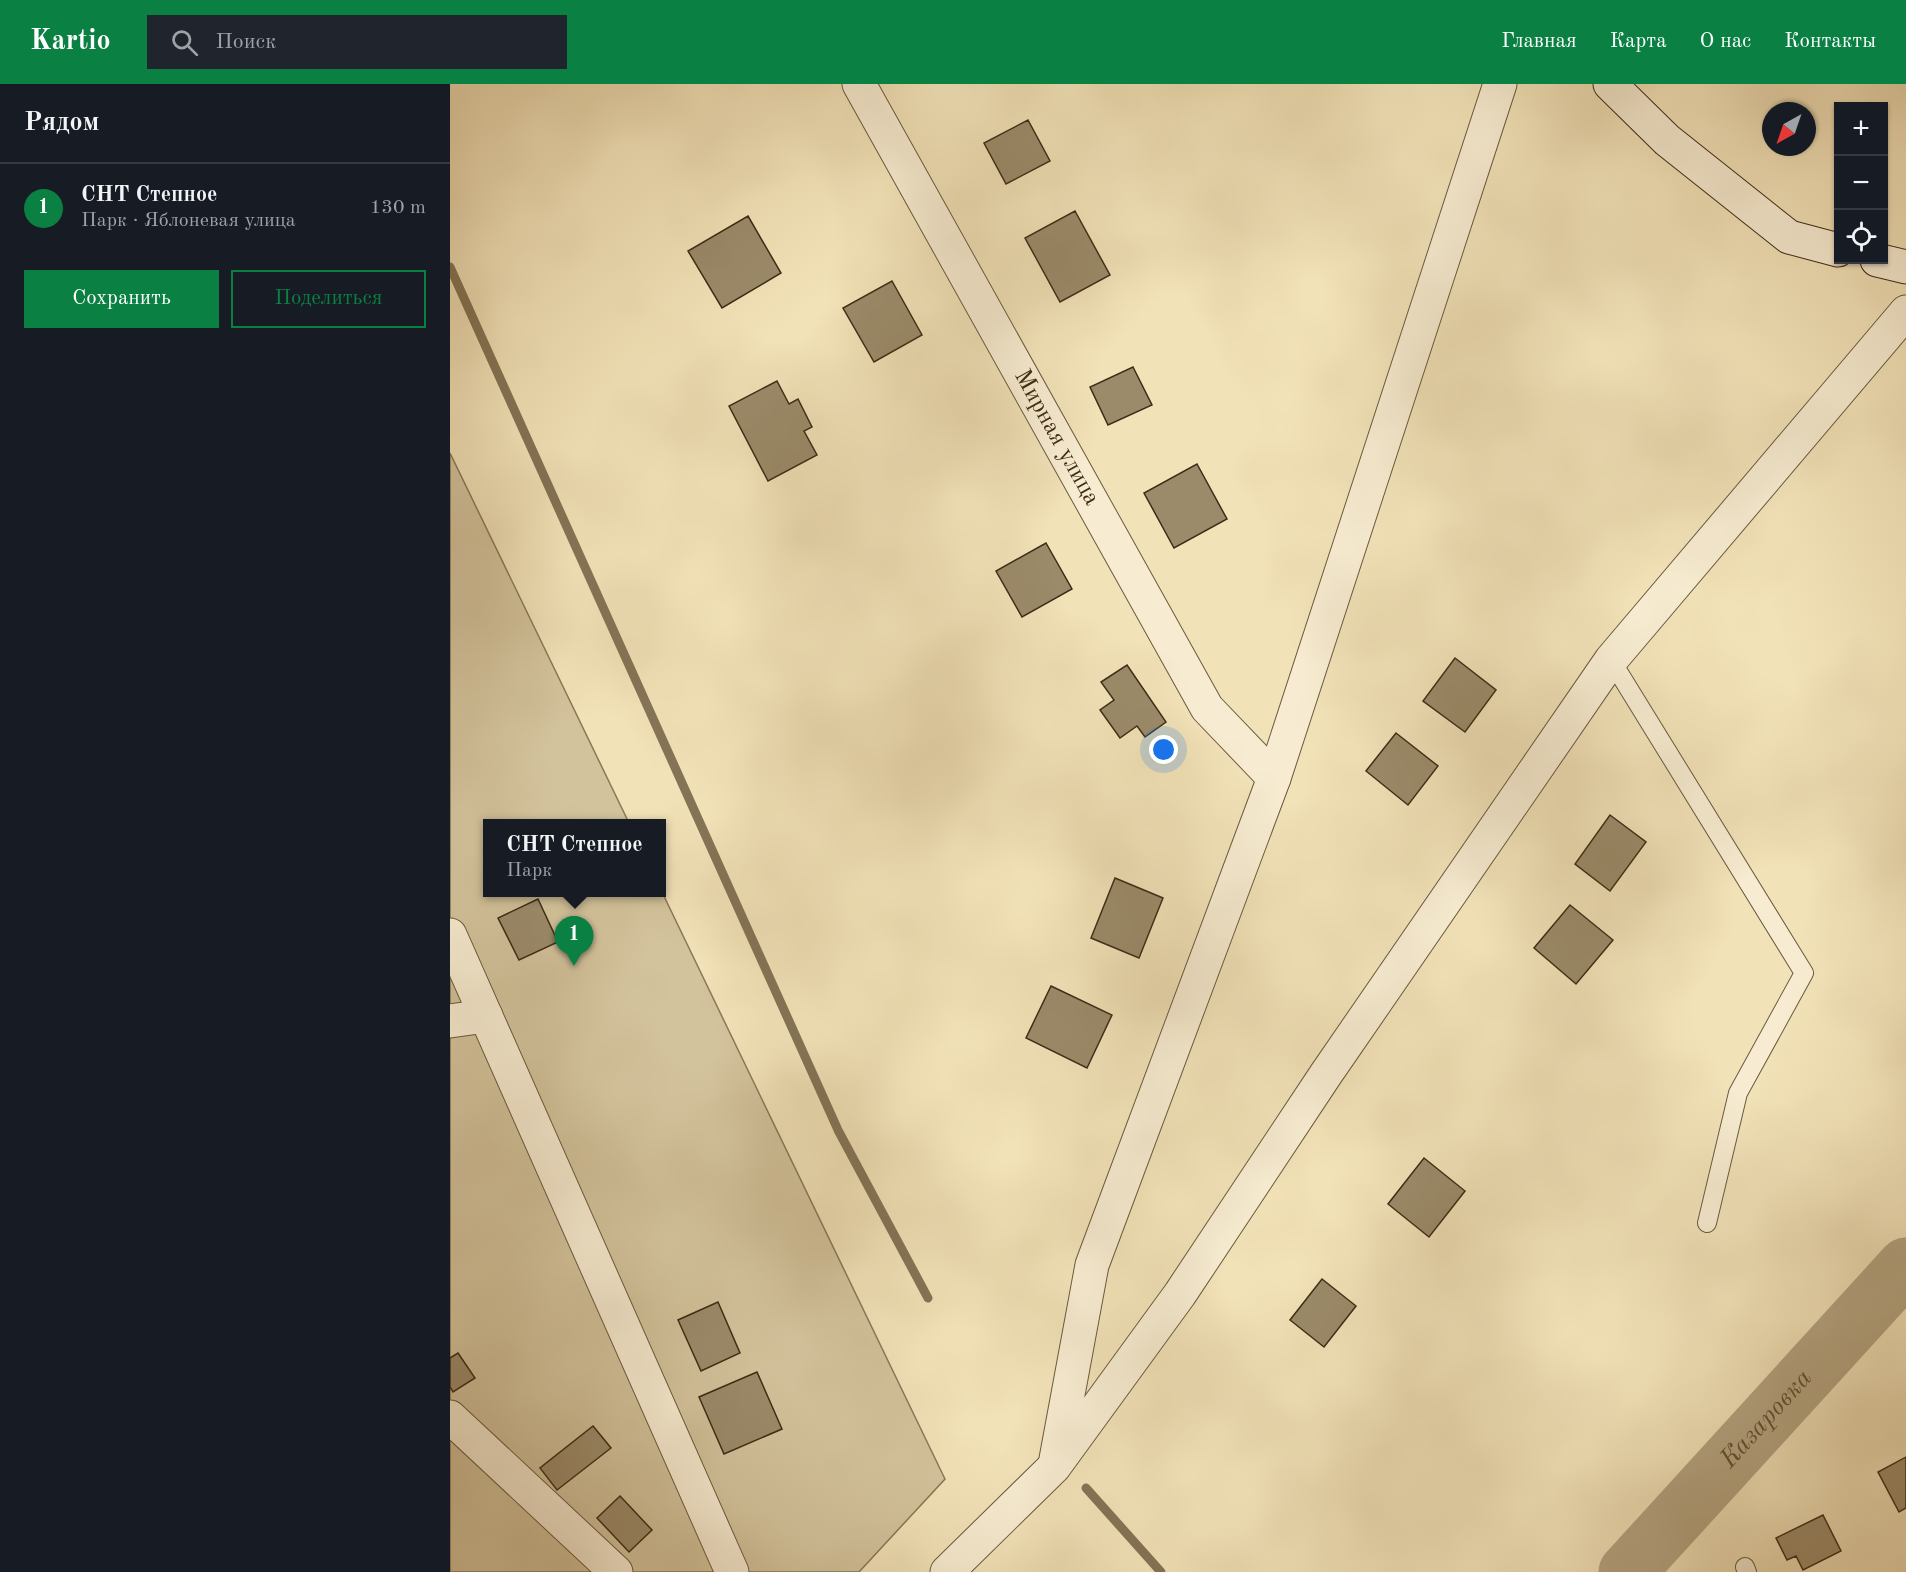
<!DOCTYPE html>
<html lang="ru">
<meta charset="utf-8">
<style>
:root{--surface:#171b24;--page:#20242c;--text:#f1f3f6;--muted:#9ea1a6;--line:#363941;--accent:#0b8043}
body{margin:0;font-family:"Old Standard TT",serif;background:var(--page);color:var(--text)}
.controls{position:absolute;right:18px;top:18px;display:grid;overflow:hidden;border-radius:0px;box-shadow:0 2px 4px #0004}
.controls button{width:54px;height:54px;display:grid;place-items:center;padding:0;border:0;border-bottom:2px solid var(--line);background:var(--surface);color:var(--text);font:30px sans-serif}
.compass{position:absolute;left:1312px;top:18px;width:54px;height:54px;border-radius:50%;background:var(--surface);box-shadow:0 2px 4px #0004;rotate:220deg}
.you{position:absolute;left:714px;top:666px;width:21px;height:21px;margin:-15px;border:4px solid #fff;border-radius:50%;background:#1a73e8;box-shadow:0 0 0 9px #1a73e833}
.badge{display:grid;place-items:center;width:39px;height:39px;border-radius:50%;background:var(--accent);color:#fff;font-size:20px;font-weight:700}
.pin{position:absolute;translate:-50% -50px;filter:drop-shadow(0 2px 3px #0008)}
.pin::after{content:'';position:absolute;top:32px;width:21px;height:18px;background:inherit;clip-path:polygon(0 0,100% 0,50% 100%)}
.popup{position:absolute;left:33px;top:735px;width:183px;height:78px;box-sizing:border-box;display:grid;place-content:center;border-radius:0px;background:var(--surface);filter:drop-shadow(0 2px 4px #0005);font-size:20px;white-space:nowrap;color:var(--muted)}
.popup b{font-size:22px;color:var(--text)}
.popup::after{content:'';position:absolute;left:50%;top:100%;margin-left:-12px;border:12px solid transparent;border-top-color:var(--surface)}
.list{margin:0;padding:0;list-style:none}
h2{display:flex;justify-content:space-between;align-items:center;height:78px;margin:0;padding:0 24px;font-size:26px}
h2 small{font-size:20px;font-weight:400;color:var(--muted)}
.list li{display:grid;grid-template-columns:39px 1fr auto;gap:18px;align-items:center;box-sizing:border-box;height:90px;padding:0 24px;border-top:2px solid var(--line)}
.list b{display:block;font-size:22px;white-space:nowrap}
.list p{margin:0;font-size:20px;white-space:nowrap;color:var(--muted)}
.list em{font-size:20px;font-style:normal;color:var(--muted)}
.actions{display:flex;gap:12px;padding:18px 24px}
.actions a{flex:1;padding:14px 0;border:2px solid var(--accent);border-radius:0px;text-align:center;font-size:21px;color:var(--accent)}
.actions .main{background:var(--accent);color:#fff}
.icon{flex:none;width:33px;height:33px;fill:none;stroke:currentColor;stroke-width:2;stroke-linecap:round;stroke-linejoin:round}
.map{position:relative;flex:none;width:1456px;height:1488px;overflow:hidden}
header{display:flex;align-items:center;gap:36px;box-sizing:border-box;height:84px;padding:0 30px;background:var(--accent);color:#fff}
header strong{font-size:28px}
nav{display:flex;gap:33px;margin-inline-start:auto;font-size:21px}
.search{width:420px;height:54px;background:var(--page);display:flex;align-items:center;gap:15px;box-sizing:border-box;padding:0 21px;border-radius:0px;color:var(--muted);font-size:22px}
main{display:flex}
aside{flex:1;background:var(--surface)}
.map>svg:first-child{display:block}
.green{fill:#d3c39c;stroke:#887859;stroke-width:1.5}
.lines{fill:none;stroke-linecap:round;stroke-linejoin:round}
.stream{stroke:#847456;stroke-width:9}
.river{stroke:#b4a481;stroke-width:57}
.building{fill:#9b8b6a;stroke:#3d2c16;stroke-width:1.5}
.lane-casing{stroke:#6a5a3e;stroke-width:20}
.street-casing{stroke:#6a5a3e;stroke-width:35}
.secondary-casing{stroke:#3d2c16;stroke-width:35}
.lane{stroke:#f7ecd1;stroke-width:18}
.street{stroke:#f7ecd1;stroke-width:33}
.secondary{stroke:#f7ecd1;stroke-width:33}
.labels{text-anchor:middle;dominant-baseline:central;stroke-width:5;stroke-linejoin:round;paint-order:stroke}
.street-label{font-size:24px;fill:#3d2c16;stroke:#f7ecd1}
.water-label{font-size:26px;font-style:italic;fill:#615036;stroke:#f7ecd1}
</style>
<header>
<strong>Kartio</strong>
<div class="search"><svg class="icon" aria-label="search" viewBox="0 0 24 24"><circle cx="10" cy="10" r="6"/><path d="M15 15l6 6"/></svg>Поиск</div>
<nav><a>Главная</a><a>Карта</a><a>О нас</a><a>Контакты</a></nav>
</header>
<main>
<aside>
<h2>Рядом<small></small></h2>
<ul class="list">
<li><span class="badge">1</span><div><b>СНТ Степное</b><p>Парк · Яблоневая улица</p></div><em>130 m</em></li>
</ul>
<div class="actions"><a class="main">Сохранить</a><a>Поделиться</a></div>
</aside>
<div class="map">
<svg width="1456" height="1488" viewBox="0 0 1456 1488">
<rect width="100%" height="100%" fill="#f2e2b8"/>
<filter id="stains"><feTurbulence type="fractalNoise" baseFrequency=".00333" numOctaves="4"/><feColorMatrix values="0 0 0 0 .2 0 0 0 0 .09 0 0 0 0 .02 0 0 0 .5 -.17"/></filter>
<radialGradient id="worn" r=".72"><stop offset=".6" stop-color="#630" stop-opacity="0"/><stop offset="1" stop-color="#630" stop-opacity=".3"/></radialGradient>
<!-- green -->
<path class="green" d="M0 369 179 739 37 740V808H211V806L495 1395 409 1488H0Z"/>
<g class="lines">
<!-- stream -->
<path class="stream" d="M0 183 388 1046 478 1214
M636 1404 711 1488"/>
<!-- river -->
<path class="river" id="s1" d="M1177 1488 1456 1182"/>
</g>
<!-- building -->
<path class="building" d="M578 36 600 77 556 100 534 59Z
M625 127 660 191 610 218 575 154Z
M298 132 331 189 272 224 238 167Z
M442 197 472 251 424 278 393 224Z
M683 283 702 321 658 341 640 303Z
M327 297 339 320 348 315 362 343 354 347 367 371 318 397 279 322Z
M747 380 777 435 724 464 694 409Z
M596 459 622 505 572 533 546 487Z
M1005 574 1046 606 1015 648 973 617Z
M677 581 716 638 695 653 687 642 670 654 650 626 664 616 651 598Z
M946 649 988 682 958 721 916 687Z
M1160 731 1196 758 1160 807 1125 780Z
M665 794 713 814 689 874 641 854Z
M88 815 108 858 69 876 48 834Z
M1120 821 1163 856 1126 900 1084 864Z
M601 902 662 931 637 984 576 954Z
M974 1074 1015 1107 979 1153 938 1120Z
M872 1195 906 1222 874 1263 840 1236Z
M268 1218 290 1269 251 1287 228 1236Z
M8 1269 25 1294 3 1308 0 1303V1274Z
M307 1288 332 1345 274 1370 249 1313Z
M143 1342 161 1364 107 1406 90 1384Z
M1456 1373V1424L1449 1428 1428 1388Z
M170 1412 202 1446 179 1468 147 1434Z
M1373 1431 1391 1467 1353 1486 1346 1472 1337 1476 1326 1454Z"/>
<g class="lines">
<defs>
<path id="lane" d="M1161 576 1354 889 1288 1009 1257 1139
M1295 1483 1297 1488"/>
<g id="street">
<path id="s2" d="M409 0 757 624 824 694"/>
<path d="M0 851 282 1488"/>
<path d="M0 937 36 932"/>
<path d="M0 1333 166 1488"/>
<path d="M606 1375 642 1181 824 694 1050 0"/>
<path d="M497 1488 604 1383 730 1210 876 990 1161 576 1456 228"/>
</g>
<path id="secondary" d="M1160 0 1217 56 1339 153 1388 166
M1427 176 1456 183"/>
</defs>
<!-- lane casing -->
<use href="#lane" class="lane-casing"/>
<!-- street casing -->
<use href="#street" class="street-casing"/>
<!-- secondary casing -->
<use href="#secondary" class="secondary-casing"/>
<!-- lane -->
<use href="#lane" class="lane"/>
<!-- street -->
<use href="#street" class="street"/>
<!-- secondary -->
<use href="#secondary" class="secondary"/>
</g>
<g class="labels">
<!-- street labels -->
<g class="street-label">
<text stroke="none"><textPath href="#s2" startOffset="405">Мирная улица</textPath></text>
</g>
<!-- water labels -->
<g class="water-label">
<text stroke="none"><textPath href="#s1" startOffset="207">Казаровка</textPath></text>
</g>
</g>
<rect width="100%" height="100%" filter="url(#stains)"/>
<rect width="100%" height="100%" fill="url(#worn)"/>
</svg>
<div class="controls">
<button>+</button>
<button>−</button>
<button><svg class="icon" aria-label="locate" viewBox="0 0 24 24"><circle cx="12" cy="12" r="6"/><path d="M12 2v4M12 18v4M2 12h4M18 12h4"/></svg></button>
</div>
<svg class="compass" viewBox="-18 -18 36 36"><path d="M0-13l5 13h-10z" fill="#e53935"/><path d="M0 13l5-13h-10z" fill="#9ea1a6"/></svg>
<div class="you"></div>
<div class="pin badge" style="left:124px;top:882px">1</div>
<div class="popup"><b>СНТ Степное</b>Парк</div>
</div>
</main>
